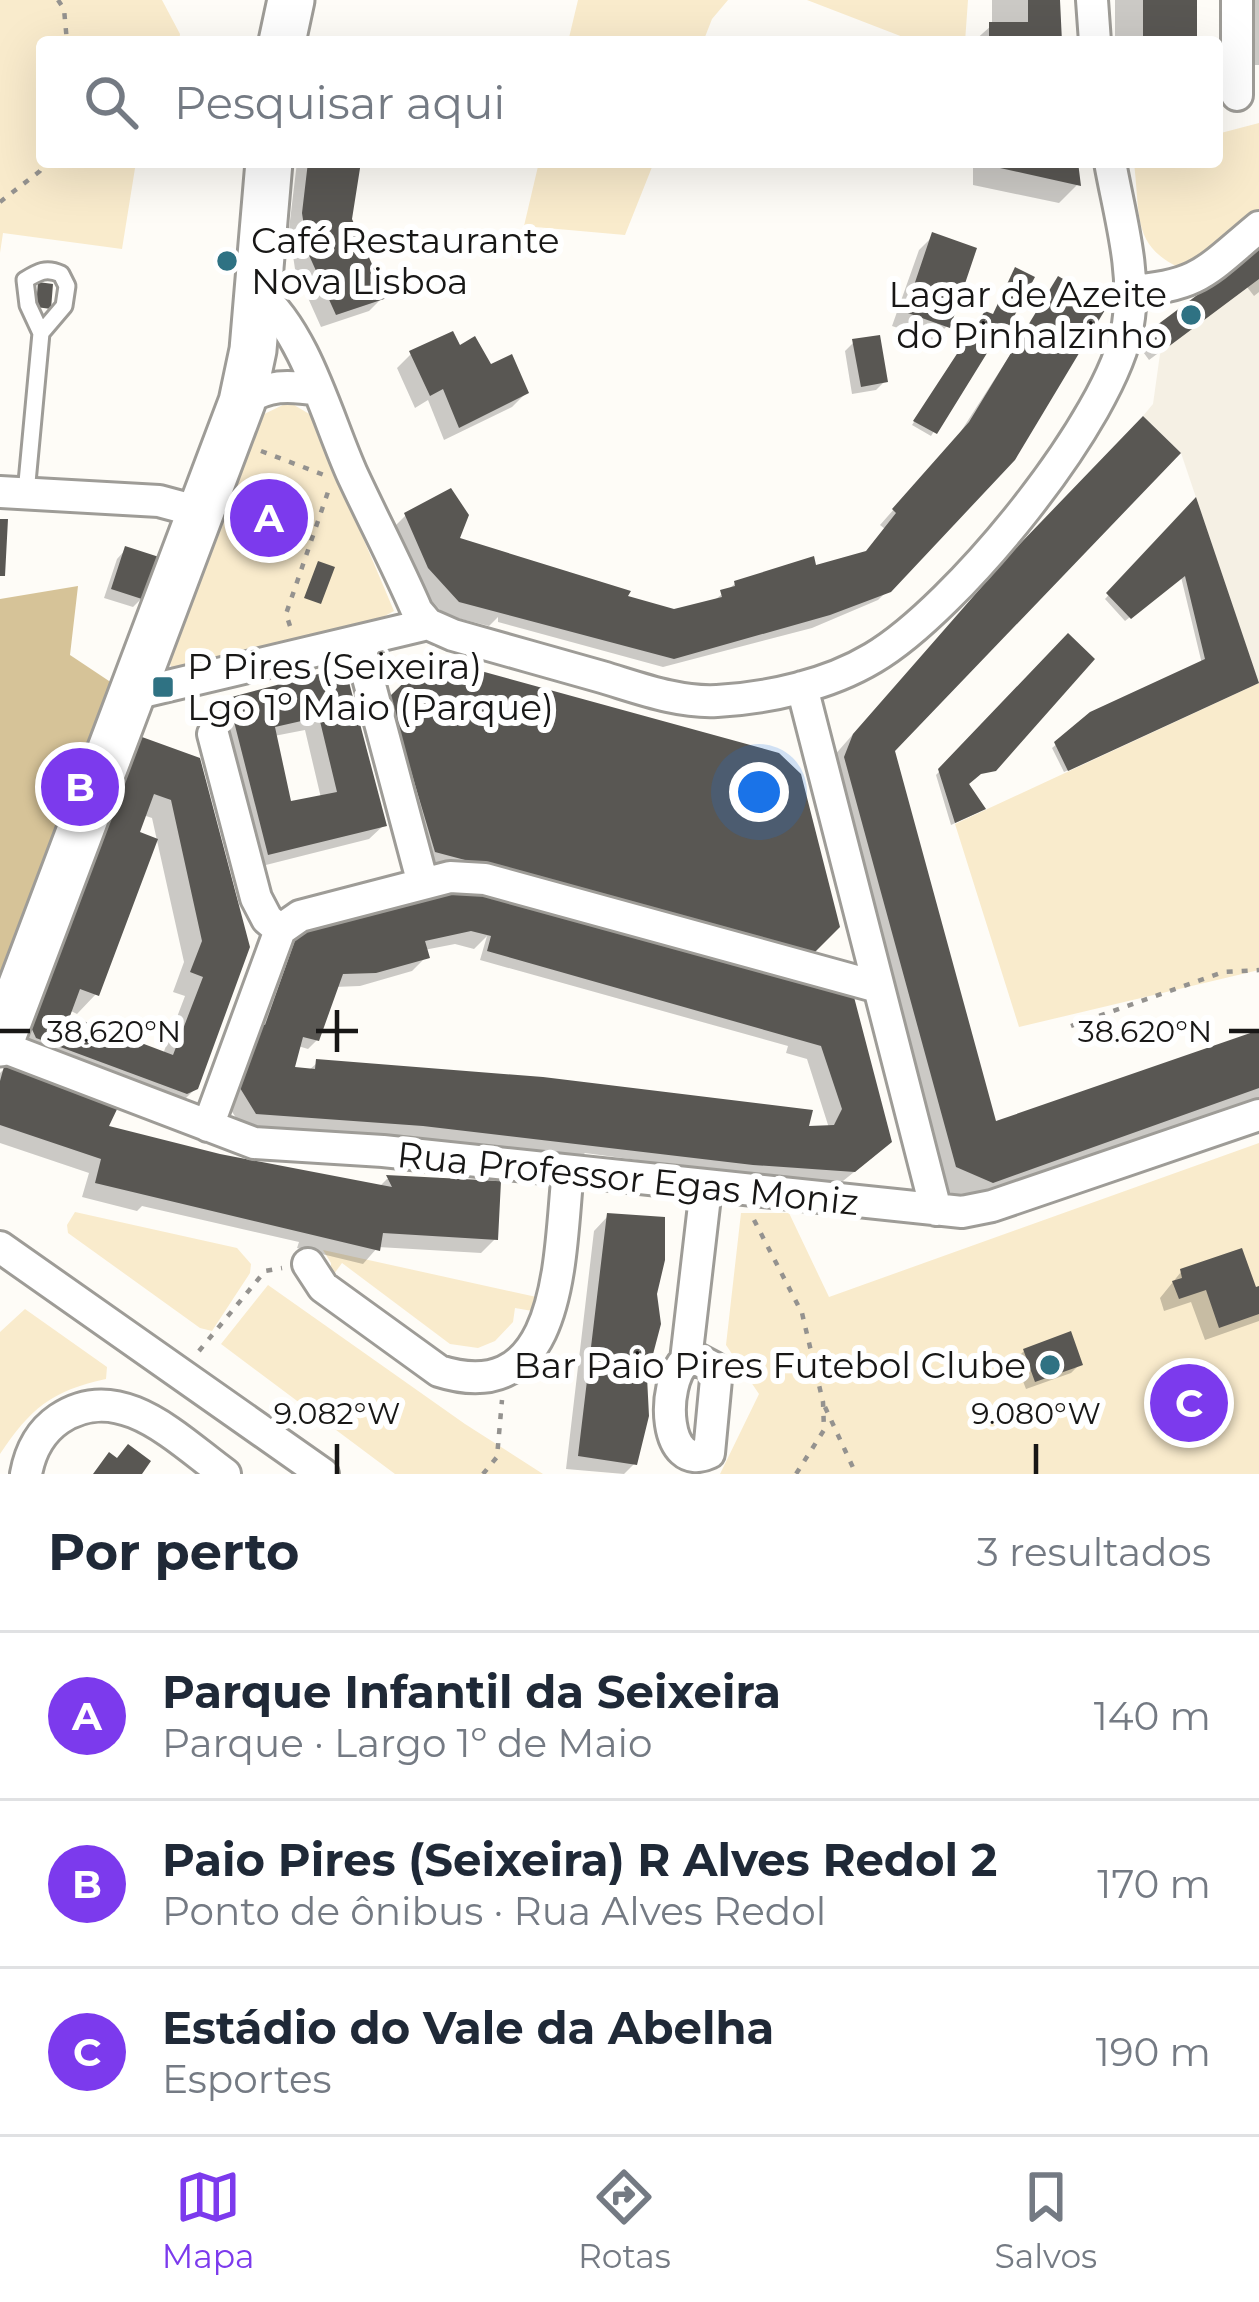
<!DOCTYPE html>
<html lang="pt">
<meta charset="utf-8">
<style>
:root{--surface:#fff;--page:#f2f2f3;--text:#1f2937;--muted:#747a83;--line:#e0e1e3;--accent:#7c3aed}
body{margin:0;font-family:Montserrat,sans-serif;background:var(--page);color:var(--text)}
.you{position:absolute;left:759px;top:792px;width:42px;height:42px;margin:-30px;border:9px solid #fff;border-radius:50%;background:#1a73e8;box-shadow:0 0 0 18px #1a73e833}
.badge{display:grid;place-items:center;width:78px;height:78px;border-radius:50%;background:var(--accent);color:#fff;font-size:39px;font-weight:700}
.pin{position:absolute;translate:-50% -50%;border:6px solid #fff;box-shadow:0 3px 12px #0006}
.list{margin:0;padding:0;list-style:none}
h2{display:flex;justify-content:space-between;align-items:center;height:156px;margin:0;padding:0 48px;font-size:51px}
h2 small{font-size:39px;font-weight:400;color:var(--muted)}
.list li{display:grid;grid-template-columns:78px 1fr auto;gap:36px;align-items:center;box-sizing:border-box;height:168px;padding:0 48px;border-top:3px solid var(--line)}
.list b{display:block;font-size:45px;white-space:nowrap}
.list p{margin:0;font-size:39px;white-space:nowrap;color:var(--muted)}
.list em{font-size:39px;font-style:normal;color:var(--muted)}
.icon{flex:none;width:66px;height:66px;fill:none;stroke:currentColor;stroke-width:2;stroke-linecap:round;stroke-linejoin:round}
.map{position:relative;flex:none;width:1259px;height:1474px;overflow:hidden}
.search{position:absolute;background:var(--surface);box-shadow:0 12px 48px #0002;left:36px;right:36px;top:36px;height:132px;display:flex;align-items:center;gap:30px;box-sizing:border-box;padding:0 42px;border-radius:12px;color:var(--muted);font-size:45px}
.sheet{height:660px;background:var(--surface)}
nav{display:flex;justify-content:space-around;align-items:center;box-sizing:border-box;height:168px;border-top:3px solid var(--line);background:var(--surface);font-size:33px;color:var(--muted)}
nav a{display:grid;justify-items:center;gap:6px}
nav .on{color:var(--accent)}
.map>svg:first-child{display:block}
.built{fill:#f5f0e4}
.green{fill:#f9ebcc}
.forest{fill:#d6c398}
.shadow{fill:#0003;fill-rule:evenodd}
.building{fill:#595753;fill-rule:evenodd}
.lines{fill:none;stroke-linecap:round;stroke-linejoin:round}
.lane-casing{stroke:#9e9c97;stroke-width:21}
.street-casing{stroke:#9e9c97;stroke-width:36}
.secondary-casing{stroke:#9e9c97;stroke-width:51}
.path{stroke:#94928f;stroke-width:4.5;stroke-dasharray:6 9;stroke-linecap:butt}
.lane{stroke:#fff;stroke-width:15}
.street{stroke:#fff;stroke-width:30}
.secondary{stroke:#fff;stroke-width:45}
.tree{fill:#a4987a}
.ticks{fill:none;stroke:#181716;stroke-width:4.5}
.poi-dot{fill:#2f7283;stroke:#fff;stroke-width:4.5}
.labels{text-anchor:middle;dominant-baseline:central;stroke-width:12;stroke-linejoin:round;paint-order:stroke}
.poi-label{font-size:36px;fill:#181716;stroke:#fff;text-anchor:start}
.street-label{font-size:36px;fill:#181716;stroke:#fff}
.ticks-label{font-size:30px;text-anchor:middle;fill:#181716;stroke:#fff;stroke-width:12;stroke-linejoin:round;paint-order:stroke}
</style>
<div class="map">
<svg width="1259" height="1474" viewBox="0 0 1259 1474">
<rect width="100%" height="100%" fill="#fefcf7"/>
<!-- built -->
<path class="built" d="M1259 249V684L1181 453 1143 416 1153 404 1160 354 1145 334Z"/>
<!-- green -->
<path class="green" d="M0 0H162L180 34 179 42H42V162H136L122 249 3 233 0 253Z
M578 0H728L712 19 703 42H568Z
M807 0H968L965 42H916Z
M1259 123V224L1191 273C1131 249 1141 221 1134 163L1217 162V134Z
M539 162H654L625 235 524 226Z
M289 402 311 415 394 611 383 617 172 668 166 658 256 418Z
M1259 683V970L1019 1027 955 824Z
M1259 1143V1474H720L759 1394 726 1345 741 1213H789L829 1297Z
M75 1212 237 1248 251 1264 250 1273 212 1331 200 1328 68 1233 67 1225Z
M323 1250 541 1298 538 1312 515 1308 513 1322 495 1341 478 1348 450 1344 342 1263 331 1278V1263Z
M268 1285 465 1424 543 1474H395L221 1344Z
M25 1309 107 1367 106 1379C51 1391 31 1408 0 1454V1332Z"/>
<!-- forest -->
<path class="forest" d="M78 586 70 655 115 685 0 992V599Z"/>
<!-- shadow -->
<path class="shadow" d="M992 0H1057L1059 42H973L992 25Z
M1115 0H1194V42H1115Z
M1251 0H1259V65H1250Z
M297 162H358L349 219 383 297 369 311 321 327 295 269 289 229Z
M973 162H1075L1078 184 1059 203 973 185Z
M933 236 947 326 933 340 892 326 919 250Z
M1259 253V292L1254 296 1247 287 1149 360 1138 345 1147 336Z
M1059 279 933 546 878 600 812 628 663 667 498 622V617L489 626 445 615 414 582 392 529 406 515 457 540 674 612 711 603 736 583 814 569 865 554 885 529 880 525 956 439Z
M982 318 1007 324 1000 326 931 436 912 425Z
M854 342 885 381 876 390 852 394 845 351Z
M458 349 526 393 512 407 444 440 428 400 415 408 397 368 411 354Z
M1195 502 1251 686 1064 772 1052 748 1092 715 1202 664 1181 577 1125 621 1105 599Z
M126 549 142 598 133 607 104 598 117 559Z
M987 581 892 750 994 1124 1259 1033V1104L964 1209 929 1194 826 765Z
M1068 637 966 775 979 812 951 825 936 775Z
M431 660 837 926 792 971 813 990 874 1156 838 1185 792 1182V1177L692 1166 687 1171 636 1165 637 1160 585 1153 580 1158 242 1127 227 1104 262 1025 285 947 300 932 417 870 372 719ZM487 936 480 960 788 1046 786 1053 807 1059 829 1128 807 1129 317 1063 308 1071 291 1069 298 1046 308 1049 317 1040 334 987 360 986 412 971 426 957 424 950 455 944 474 949Z
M343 671 384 825 369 839 254 868 215 715 230 700ZM305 730 321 798 289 805 274 736Z
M142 740 247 946 196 1088 176 1108 17 1056 123 759ZM143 815 152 818 184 962 173 992 185 996 163 1054 66 1018 69 1010 77 1014 96 994Z
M6 1067 105 1128 168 1144 378 1188 387 1179 498 1184 495 1239 481 1253 378 1247 363 1264 297 1248 299 1242 142 1206 137 1211 82 1197 89 1173 0 1143V1073Z
M608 1216 644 1377 634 1464 624 1474 566 1469 594 1231Z
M1181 1272 1259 1289V1321L1205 1340 1191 1302 1164 1311 1160 1298Z
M1024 1351 1080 1364 1071 1373 1026 1389 1015 1360Z"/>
<!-- building -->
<path class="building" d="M1028 0H1060L1062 42H989V22H1028Z
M1143 0H1197V42H1143Z
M308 162H361L352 219 387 298 336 315 308 253 302 213Z
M991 162H1078L1081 186 991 166Z
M932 232 977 248 950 328 905 312Z
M1259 249V279L1160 353 1145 334Z
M1015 267 1035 277 1009 326 1005 324 937 434 913 421 985 311 993 314Z
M1058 276 1108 305 1015 460 891 592 830 615 674 659 459 602 428 568 404 513 451 488 469 515 460 538 631 591 628 596 674 609 722 597 720 590 735 586 734 581 814 556 816 565 866 551 896 513 892 509 969 422Z
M38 282 53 284 51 309 36 307Z
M453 331 460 345 475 336 491 364 512 354 529 393 459 428 443 389 430 396 409 351Z
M880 335 888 382 861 387 852 339Z
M1143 416 1181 453 895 751 996 1121 1259 1030V1088L993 1183 956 1167 844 757 853 734 1014 550Z
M1196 497 1259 683 1068 771 1054 742 1090 712 1205 659 1185 576 1131 619 1106 593Z
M0 519H8L5 576H0Z
M125 546 159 557 145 600 111 589Z
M318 561 335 567 321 604 304 598Z
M1068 633 1095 659 996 771 981 774 969 784 986 809 955 823 938 769Z
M430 657 779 753 801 774 840 927 814 953 435 852 389 697Z
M345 667 387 826 268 855 228 698ZM319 717 337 792 291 801 275 727Z
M142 737 200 758 250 947 198 1089 187 1094 36 1038 31 1027 64 925 70 927ZM154 794 171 800 202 941 190 972 203 977 173 1055 70 1016 80 989 99 996 158 839 140 832Z
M466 882 854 997 892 1142 855 1172 753 1165 423 1126 256 1114 240 1088 260 1023 265 1025 299 929ZM471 931 491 936 487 951 821 1046 842 1109 834 1125 809 1126 813 1110 543 1077 316 1059 315 1069 295 1067 303 1037 319 1041 343 974 376 973 430 958 425 941Z
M5 1063 120 1103 109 1126 220 1154 392 1187 386 1175 501 1181 498 1240 383 1233 380 1251 95 1183 101 1159 0 1125V1081Z
M607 1213 665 1217V1260L657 1294 661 1324 647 1377 649 1416 637 1465 578 1456Z
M1242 1248 1256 1287 1259 1286V1314L1219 1328 1206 1290 1179 1299 1172 1281 1182 1278 1180 1269Z
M1071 1331 1083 1365 1035 1382 1023 1349Z
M128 1444 151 1461 142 1474H93L109 1452 117 1458Z"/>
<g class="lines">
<defs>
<path id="lane" d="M26 493 41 333 64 306 67 286 61 274C46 267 38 272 25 280L28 305 41 333"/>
<path id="street" d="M1092 0 1095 42
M1237 95V0
M1130 291C1200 286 1207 270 1259 227
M259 294C306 333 328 421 353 476 374 521 397 565 417 611L428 624 453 635C503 649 552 663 602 677 639 688 678 703 717 701 769 698 828 685 873 658 955 610 1113 419 1128 324 1137 273 1119 213 1110 162
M242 402C267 384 289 385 318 390
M0 492 159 501 200 512
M359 644 423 884
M802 687 936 1210
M130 695 428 624
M213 734 256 898 267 919 280 930
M0 1046 254 1143 383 1151 962 1212 992 1206 1259 1115
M208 1126 280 930 300 916 450 877 485 879 878 987
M0 1247 323 1474
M308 1264 323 1287 439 1371C565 1411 559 1250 568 1171
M686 1360 697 1359 714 1368 716 1379 709 1453C664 1474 660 1385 686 1360L706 1188
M26 1474C30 1452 40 1432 59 1419 120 1378 178 1440 225 1474"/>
<path id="secondary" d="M282 42 291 0
M0 1043 242 402 253 350 269 162"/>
</defs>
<!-- lane casing -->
<use href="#lane" class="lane-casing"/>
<!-- street casing -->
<use href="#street" class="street-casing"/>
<!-- secondary casing -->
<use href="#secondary" class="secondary-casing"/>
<!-- path -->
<path class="path" d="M58 0 64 9 67 42
M0 202 40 171 45 162
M261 451 324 475
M290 626 286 614 329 489
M1071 1026 1223 972 1259 970
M754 1220 802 1313 823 1402 824 1430 796 1474
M199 1351 265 1271 282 1268
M825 1407 856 1474
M483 1474 497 1457 502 1400"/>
<!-- lane -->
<use href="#lane" class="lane"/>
<!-- street -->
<use href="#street" class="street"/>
<!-- secondary -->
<use href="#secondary" class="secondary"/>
</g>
<!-- trees -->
<circle class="tree" cx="246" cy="507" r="10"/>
<!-- ticks -->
<path class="ticks" d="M337 1010V1052M0 1031H30M316 1031H358M1229 1031H1259M337 1444V1474M1036 1444V1474"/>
<!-- markers -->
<g class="poi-dot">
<circle cx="227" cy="261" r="12"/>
<circle cx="1191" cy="315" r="12"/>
<rect x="151" y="675" width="24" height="24" rx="6"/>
<circle cx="1050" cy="1365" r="12"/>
</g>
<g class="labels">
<!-- poi labels -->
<g class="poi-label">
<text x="251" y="240">Café Restaurante<tspan x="251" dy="41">Nova Lisboa</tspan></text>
<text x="1167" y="294" text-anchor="end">Lagar de Azeite<tspan x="1167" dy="41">do Pinhalzinho</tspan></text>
<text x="187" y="666">P Pires (Seixeira)<tspan x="187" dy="41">Lgo 1º Maio (Parque)</tspan></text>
<text x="1026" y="1365" text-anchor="end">Bar Paio Pires Futebol Clube</text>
</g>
<!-- street labels -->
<g class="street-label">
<text transform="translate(628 1178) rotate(6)">Rua Professor Egas Moniz</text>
</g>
</g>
<g class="ticks-label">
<text x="114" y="1042">38.620°N</text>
<text x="1145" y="1042">38.620°N</text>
<text x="337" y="1424">9.082°W</text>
<text x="1036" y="1424">9.080°W</text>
</g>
</svg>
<div class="you"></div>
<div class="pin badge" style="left:269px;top:518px">A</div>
<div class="pin badge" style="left:80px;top:787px">B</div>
<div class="pin badge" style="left:1189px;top:1403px">C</div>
<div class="search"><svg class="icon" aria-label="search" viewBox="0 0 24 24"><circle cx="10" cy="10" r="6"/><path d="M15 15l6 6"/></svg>Pesquisar aqui</div>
</div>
<section class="sheet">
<h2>Por perto<small>3 resultados</small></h2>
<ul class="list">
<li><span class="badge">A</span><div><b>Parque Infantil da Seixeira</b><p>Parque · Largo 1º de Maio</p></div><em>140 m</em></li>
<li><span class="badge">B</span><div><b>Paio Pires (Seixeira) R Alves Redol 2</b><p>Ponto de ônibus · Rua Alves Redol</p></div><em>170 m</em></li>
<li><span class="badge">C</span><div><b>Estádio do Vale da Abelha</b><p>Esportes</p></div><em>190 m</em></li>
</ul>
</section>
<nav>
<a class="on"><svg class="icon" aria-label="map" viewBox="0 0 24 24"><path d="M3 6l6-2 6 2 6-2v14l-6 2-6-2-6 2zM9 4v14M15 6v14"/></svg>Mapa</a>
<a><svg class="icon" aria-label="directions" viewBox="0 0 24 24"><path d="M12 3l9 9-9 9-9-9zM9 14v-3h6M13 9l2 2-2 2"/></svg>Rotas</a>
<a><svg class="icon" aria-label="saved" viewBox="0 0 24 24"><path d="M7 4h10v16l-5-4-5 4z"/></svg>Salvos</a>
</nav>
